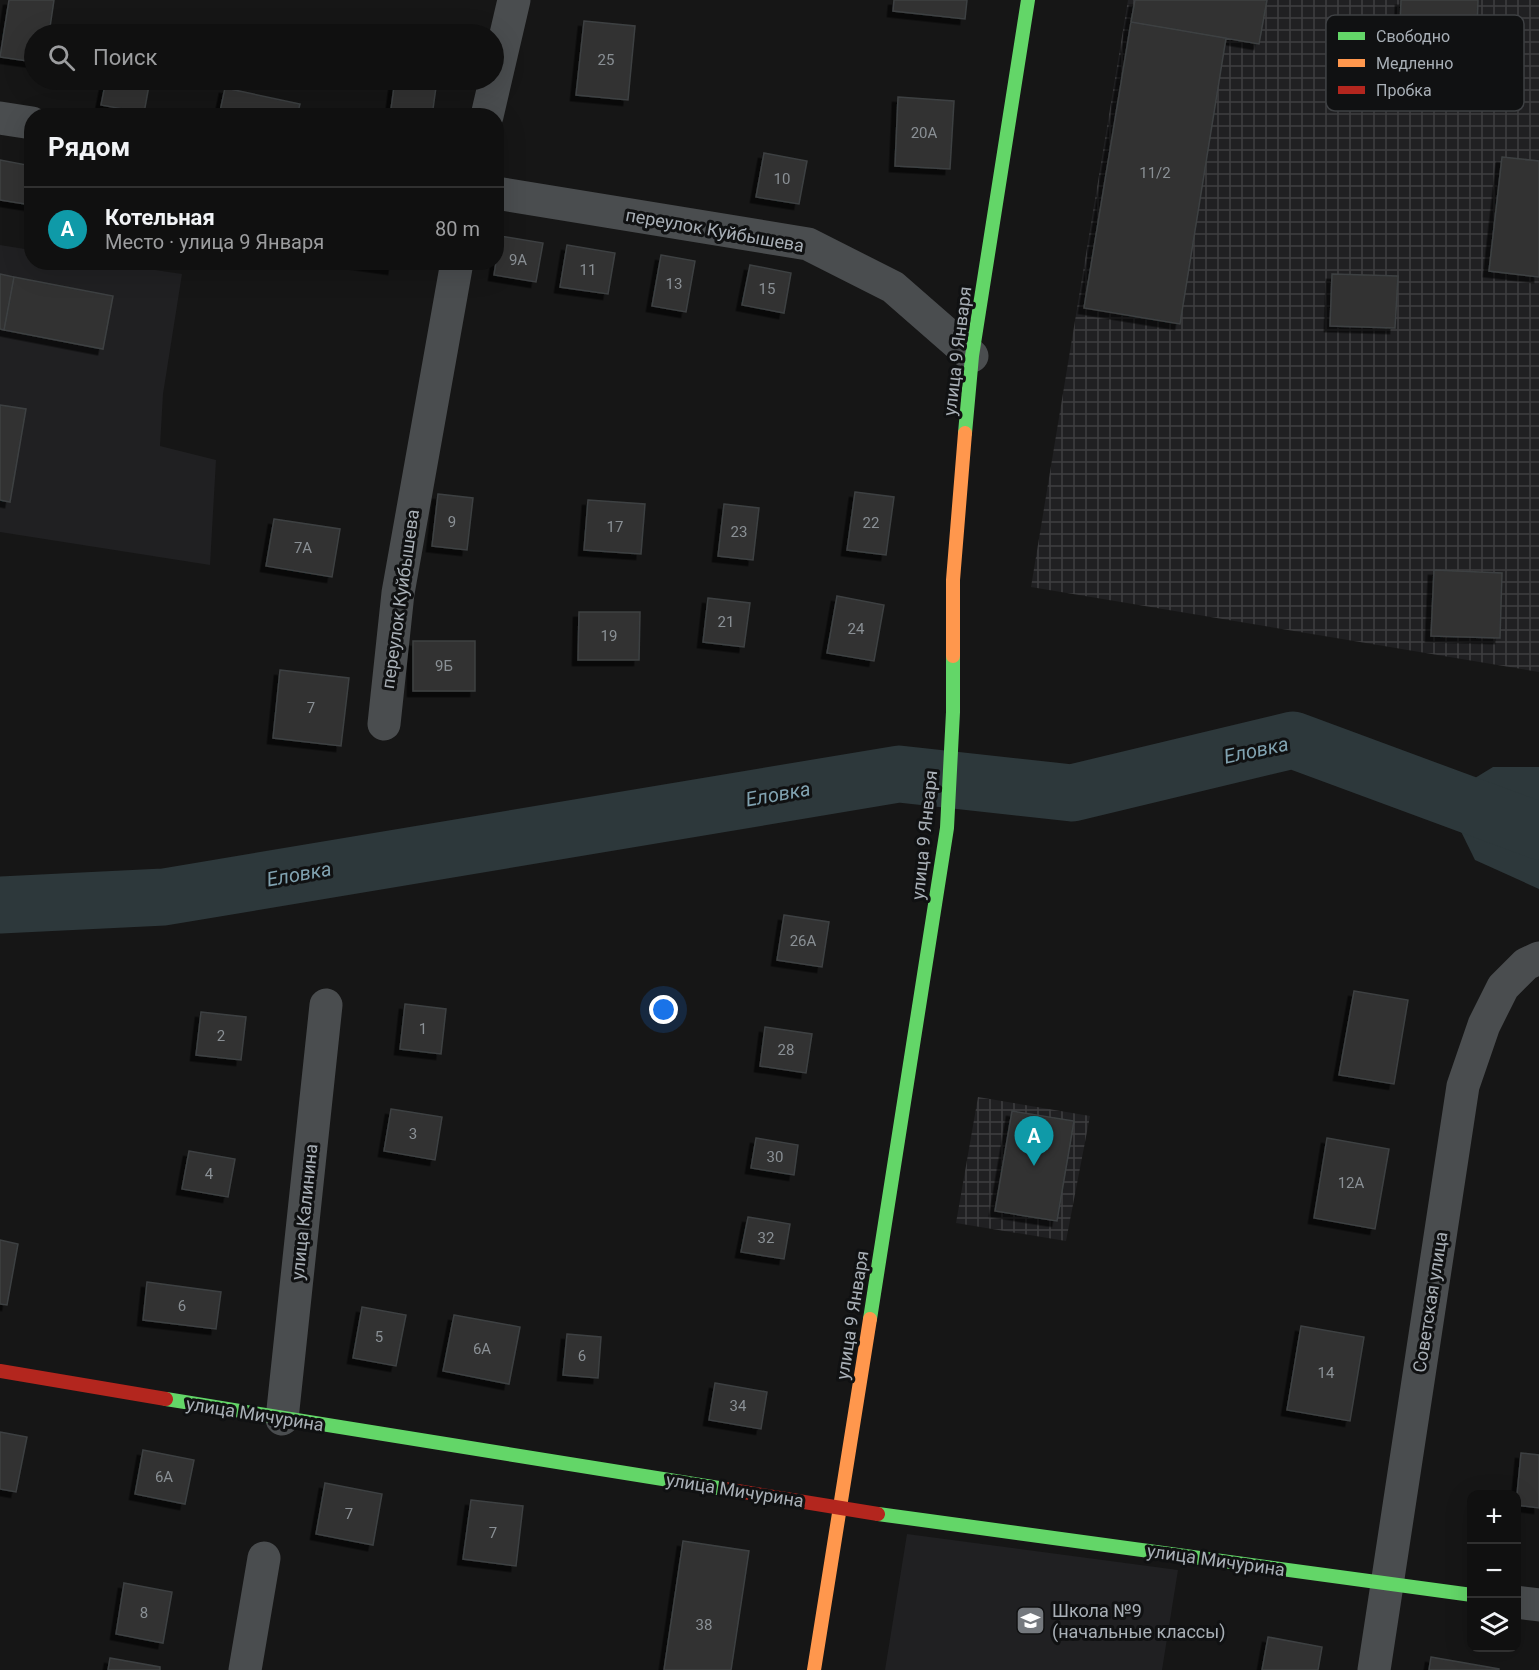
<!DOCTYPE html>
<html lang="ru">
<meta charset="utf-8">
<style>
:root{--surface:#101010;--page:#191919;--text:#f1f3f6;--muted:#9c9d9f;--line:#303030;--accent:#75797e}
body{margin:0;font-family:Roboto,sans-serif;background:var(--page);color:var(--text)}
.controls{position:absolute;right:18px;bottom:18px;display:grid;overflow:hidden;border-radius:12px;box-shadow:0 6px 24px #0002}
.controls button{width:54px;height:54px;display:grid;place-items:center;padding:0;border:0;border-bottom:2px solid var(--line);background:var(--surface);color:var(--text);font:30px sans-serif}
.you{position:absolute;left:664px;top:1010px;width:21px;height:21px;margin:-15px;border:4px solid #fff;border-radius:50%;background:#1a73e8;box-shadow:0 0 0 9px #1a73e833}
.badge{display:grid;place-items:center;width:39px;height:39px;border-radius:50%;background:var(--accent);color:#fff;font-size:20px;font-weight:700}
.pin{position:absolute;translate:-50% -50px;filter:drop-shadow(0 2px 3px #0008)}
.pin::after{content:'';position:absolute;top:32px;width:21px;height:18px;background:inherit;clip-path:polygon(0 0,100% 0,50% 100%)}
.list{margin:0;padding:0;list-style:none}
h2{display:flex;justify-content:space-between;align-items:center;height:78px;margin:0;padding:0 24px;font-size:26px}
h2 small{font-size:20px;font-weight:400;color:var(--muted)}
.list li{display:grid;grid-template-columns:39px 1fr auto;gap:18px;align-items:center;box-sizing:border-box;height:84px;padding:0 24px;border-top:2px solid var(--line)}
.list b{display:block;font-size:22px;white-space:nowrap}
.list p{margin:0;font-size:20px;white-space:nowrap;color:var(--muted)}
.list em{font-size:20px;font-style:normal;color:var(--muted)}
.icon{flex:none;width:33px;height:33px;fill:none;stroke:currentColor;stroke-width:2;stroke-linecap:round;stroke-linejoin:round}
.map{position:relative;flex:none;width:1539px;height:1670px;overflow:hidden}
.search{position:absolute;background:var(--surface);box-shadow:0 6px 24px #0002;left:24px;top:24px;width:480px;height:66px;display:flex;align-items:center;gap:15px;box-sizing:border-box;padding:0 21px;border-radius:33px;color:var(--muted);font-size:22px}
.panel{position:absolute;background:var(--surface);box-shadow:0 6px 24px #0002;left:24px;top:108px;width:480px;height:162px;border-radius:24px}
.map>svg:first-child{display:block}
.built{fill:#202022}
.industrial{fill:url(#industrial-grid)}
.water{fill:#2d383b}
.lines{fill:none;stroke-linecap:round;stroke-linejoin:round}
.river{stroke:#2d383b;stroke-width:57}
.building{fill:#303132;stroke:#3e4142;stroke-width:1.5;filter:url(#shadow)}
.street{stroke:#4a4d4f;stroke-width:33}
.fast{stroke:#63d668;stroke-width:14}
.slow{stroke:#ff974d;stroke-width:14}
.jam{stroke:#b3261e;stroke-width:14}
.labels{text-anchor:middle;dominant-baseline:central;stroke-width:6;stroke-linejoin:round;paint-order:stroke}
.number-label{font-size:15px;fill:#8a9095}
.street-label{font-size:18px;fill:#a8afb6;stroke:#101112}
.poi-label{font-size:18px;fill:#a8afb6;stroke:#101112;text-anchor:start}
.water-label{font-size:20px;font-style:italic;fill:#80a2b0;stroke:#101112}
.key{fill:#101112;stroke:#3e4043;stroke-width:1.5}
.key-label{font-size:16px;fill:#a8afb6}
</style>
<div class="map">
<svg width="1539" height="1670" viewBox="0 0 1539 1670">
<defs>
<pattern id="industrial-grid" width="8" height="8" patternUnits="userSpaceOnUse" patternTransform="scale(1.5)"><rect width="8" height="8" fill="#202022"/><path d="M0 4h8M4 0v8" fill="none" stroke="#3e3e40"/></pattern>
<filter id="shadow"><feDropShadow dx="-5.5" dy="5.5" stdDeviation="0" flood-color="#0009"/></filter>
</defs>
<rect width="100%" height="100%" fill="#161616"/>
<!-- built -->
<path class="built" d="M0 245 31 250 32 262 109 263 182 274 163 394 160 446 216 460 210 565 0 532Z
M907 1534 1178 1570 1162 1670H885Z"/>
<!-- industrial -->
<path class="industrial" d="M1128 0H1539V672L1031 587Z
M978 1097 1090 1116 1066 1241 956 1223Z"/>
<!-- water -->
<path class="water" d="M1493 767H1539V889L1475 860 1444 797Z"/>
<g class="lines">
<!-- river -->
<path class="river" d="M0 905 164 897 899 774 1072 793 1293 740 1539 831"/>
</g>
<!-- building -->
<path class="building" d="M9 0H54L49 34H34V62L0 57Z
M894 0H967L965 19 893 11Z
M1135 0H1267L1259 44 1131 22Z
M1401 0H1478L1476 58 1399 55Z
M584 21 635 26 628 100 576 95Z
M1131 22 1226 38 1180 324 1084 308Z
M106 80H150L144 113 101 105Z
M395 80H437L432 116H390Z
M225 88 300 104 297 116H219Z
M898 97 954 101 950 169 895 166Z
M764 153 807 161 799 204 756 197Z
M1502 157 1539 161V277L1489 271Z
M0 160 32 166V205L0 200Z
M500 236 543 243 536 282 494 275Z
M567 245 615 253 608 294 560 287Z
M661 255 695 261 686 312 652 306Z
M346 262H394L393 269Z
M750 265 791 273 784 313 742 305Z
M0 274 14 277 4 330 0 329Z
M1332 274 1398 276 1395 328 1330 326Z
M14 277 113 296 103 349 4 330Z
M0 405 26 409 10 502 0 500Z
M855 492 894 497 886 555 847 550Z
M438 494 473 498 467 550 432 546Z
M588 500 645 504 641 554 584 550Z
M724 504 759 508 753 560 718 556Z
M274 519 340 529 332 577 266 566Z
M1434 570 1502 573 1500 638 1431 636Z
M837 596 884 605 874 661 827 653Z
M708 598 750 603 744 647 703 642Z
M579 612H640L639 660H578Z
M413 641H475V691H413Z
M280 670 349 678 341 746 273 738Z
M784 915 829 922 822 967 777 960Z
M1354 991 1408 1000 1394 1084 1339 1075Z
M405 1004 446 1009 441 1054 400 1049Z
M201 1012 246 1017 241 1060 196 1055Z
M765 1027 812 1034 806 1073 760 1066Z
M391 1109 442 1117 435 1160 384 1151Z
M1012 1111 1074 1121 1057 1221 995 1211Z
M756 1138 798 1145 794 1175 751 1168Z
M1327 1138 1389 1149 1375 1229 1314 1218Z
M189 1151 235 1159 228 1197 182 1189Z
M748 1217 790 1224 784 1259 741 1252Z
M0 1240 18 1244 7 1305 0 1304Z
M147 1282 221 1292 216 1329 143 1320Z
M362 1307 406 1315 396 1366 353 1358Z
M454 1315 520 1327 509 1384 443 1371Z
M1301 1326 1364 1337 1350 1421 1287 1410Z
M567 1334 601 1337 598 1378 563 1375Z
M715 1383 767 1392 761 1429 709 1420Z
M0 1432 27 1437 16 1492 0 1489Z
M143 1450 194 1460 185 1504 135 1494Z
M1521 1453 1539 1455V1508L1516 1505Z
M325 1483 382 1494 373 1545 316 1534Z
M471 1500 523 1506 516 1566 463 1559Z
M683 1541 749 1551 731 1670H664Z
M124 1583 172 1592 163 1643 116 1634Z
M1268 1637 1322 1647 1318 1670H1262Z
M1431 1657 1499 1669V1670H1429Z
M110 1658 160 1667V1670H108Z"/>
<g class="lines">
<!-- street -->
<path class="street" d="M487 116 514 0
M0 118 32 123
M496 193 808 244 893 287 972 356
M384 724 398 593 457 262
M282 1419 326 1005
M1516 1602 1539 1605
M245 1670 264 1558
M1374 1670 1463 1086 1484 1025 1503 987 1526 964 1539 958"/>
<!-- fast -->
<path class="fast" d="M965 433 972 356 1028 0
M870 1319 947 828 953 712V656
M166 1399 725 1489
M878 1514 1472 1595"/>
<!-- slow -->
<path class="slow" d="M953 656V580L965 433
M814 1670 870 1319"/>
<!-- jam -->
<path class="jam" d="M0 1371 166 1399
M725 1489 878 1514"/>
</g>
<!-- icons -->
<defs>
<symbol id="school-square" viewBox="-11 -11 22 22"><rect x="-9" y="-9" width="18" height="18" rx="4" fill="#75797e" stroke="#101112"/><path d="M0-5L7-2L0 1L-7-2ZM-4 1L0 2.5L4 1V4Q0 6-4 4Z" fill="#fff"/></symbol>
</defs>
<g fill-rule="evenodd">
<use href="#school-square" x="1014" y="1604" width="33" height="33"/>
</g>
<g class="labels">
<!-- number labels -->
<g class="number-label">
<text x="606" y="60">25</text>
<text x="924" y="133">20А</text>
<text x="1155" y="173">11/2</text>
<text x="782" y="179">10</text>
<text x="518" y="260">9А</text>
<text x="588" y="270">11</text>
<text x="674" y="284">13</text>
<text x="767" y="289">15</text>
<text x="452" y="522">9</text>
<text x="871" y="523">22</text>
<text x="615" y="527">17</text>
<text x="739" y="532">23</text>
<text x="303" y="548">7А</text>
<text x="726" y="622">21</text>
<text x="856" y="629">24</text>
<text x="609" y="636">19</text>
<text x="444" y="666">9Б</text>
<text x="311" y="708">7</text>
<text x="803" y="941">26А</text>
<text x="423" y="1029">1</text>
<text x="221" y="1036">2</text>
<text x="786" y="1050">28</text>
<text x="413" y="1134">3</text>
<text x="775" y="1157">30</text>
<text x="209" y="1174">4</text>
<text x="1351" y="1183">12А</text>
<text x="766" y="1238">32</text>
<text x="182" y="1306">6</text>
<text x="379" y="1337">5</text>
<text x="482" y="1349">6А</text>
<text x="582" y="1356">6</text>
<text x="1326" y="1373">14</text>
<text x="738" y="1406">34</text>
<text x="164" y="1477">6А</text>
<text x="349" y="1514">7</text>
<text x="493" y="1533">7</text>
<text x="144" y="1613">8</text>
<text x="704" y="1625">38</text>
</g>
<!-- street labels -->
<g class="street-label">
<text transform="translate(715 230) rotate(10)">переулок Куйбышева</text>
<text transform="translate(957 351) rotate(-83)">улица 9 Января</text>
<text transform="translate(400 599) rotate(-82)">переулок Куйбышева</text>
<text transform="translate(924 835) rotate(-84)">улица 9 Января</text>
<text transform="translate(304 1212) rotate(-84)">улица Калинина</text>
<text transform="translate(1430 1302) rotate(-81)">Советская улица</text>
<text transform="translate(852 1315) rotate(-81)">улица 9 Января</text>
<text transform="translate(255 1414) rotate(9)">улица Мичурина</text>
<text transform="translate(735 1490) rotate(9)">улица Мичурина</text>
<text transform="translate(1216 1560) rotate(8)">улица Мичурина</text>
</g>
<!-- poi labels -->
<g class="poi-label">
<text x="1052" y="1610">Школа №9<tspan x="1052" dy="21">(начальные классы)</tspan></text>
</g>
<!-- water labels -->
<g class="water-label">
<text transform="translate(1256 750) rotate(-12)">Еловка</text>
<text transform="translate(778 794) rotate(-10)">Еловка</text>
<text transform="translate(299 874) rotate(-10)">Еловка</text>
</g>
</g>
<!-- legend -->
<rect x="1326" y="15" width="198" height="96" rx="9" class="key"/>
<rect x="1338" y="32" width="27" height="8" fill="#63d668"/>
<rect x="1338" y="59" width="27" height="8" fill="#ff974d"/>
<rect x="1338" y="86" width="27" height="8" fill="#b3261e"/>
<g class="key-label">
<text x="1376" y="42">Свободно</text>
<text x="1376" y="69">Медленно</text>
<text x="1376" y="96">Пробка</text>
</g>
</svg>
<div class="controls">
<button>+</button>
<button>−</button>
<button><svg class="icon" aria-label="layers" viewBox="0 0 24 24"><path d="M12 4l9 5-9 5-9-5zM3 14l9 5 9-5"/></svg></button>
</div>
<div class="you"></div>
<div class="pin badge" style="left:1034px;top:1166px;background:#0f9aa8">A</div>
<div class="search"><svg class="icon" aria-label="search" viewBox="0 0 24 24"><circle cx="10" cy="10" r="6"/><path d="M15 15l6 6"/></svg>Поиск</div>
<section class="panel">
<h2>Рядом<small></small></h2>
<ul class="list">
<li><span class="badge" style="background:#0f9aa8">A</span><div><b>Котельная</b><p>Место · улица 9 Января</p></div><em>80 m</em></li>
</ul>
</section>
</div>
